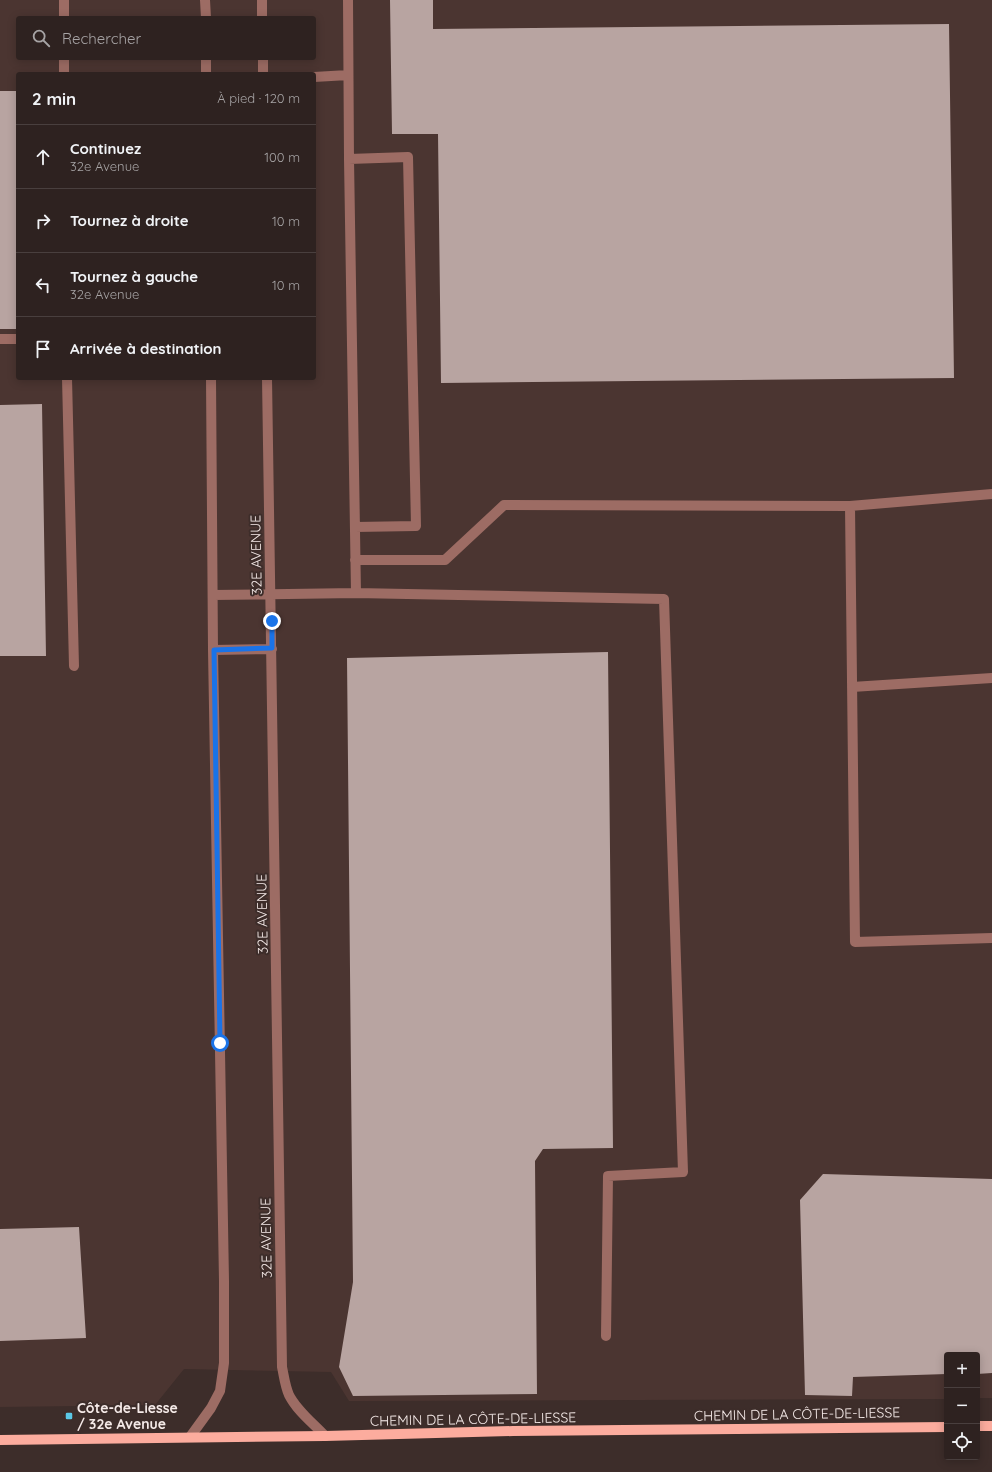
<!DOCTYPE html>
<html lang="fr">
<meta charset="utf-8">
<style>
:root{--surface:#2e2220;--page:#362a29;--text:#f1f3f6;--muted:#a7a4a5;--line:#493f3e}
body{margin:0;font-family:Quicksand,sans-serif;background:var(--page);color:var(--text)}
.controls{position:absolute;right:12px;bottom:12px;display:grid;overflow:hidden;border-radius:4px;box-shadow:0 2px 10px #0003}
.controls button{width:36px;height:36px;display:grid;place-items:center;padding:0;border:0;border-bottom:1px solid var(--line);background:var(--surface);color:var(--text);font:20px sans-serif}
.stop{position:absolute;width:12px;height:12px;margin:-9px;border:3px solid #1a73e8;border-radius:50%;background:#fff}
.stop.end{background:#1a73e8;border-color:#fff;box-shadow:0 1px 4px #0008}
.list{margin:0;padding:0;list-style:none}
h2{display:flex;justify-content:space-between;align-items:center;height:52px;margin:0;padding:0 16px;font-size:17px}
h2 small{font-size:13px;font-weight:400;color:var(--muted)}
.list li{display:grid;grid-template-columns:26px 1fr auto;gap:12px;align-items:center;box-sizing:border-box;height:64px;padding:0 16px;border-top:1px solid var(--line)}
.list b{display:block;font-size:15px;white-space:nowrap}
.list p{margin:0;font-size:13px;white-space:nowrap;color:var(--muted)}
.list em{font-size:13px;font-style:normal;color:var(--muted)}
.icon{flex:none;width:22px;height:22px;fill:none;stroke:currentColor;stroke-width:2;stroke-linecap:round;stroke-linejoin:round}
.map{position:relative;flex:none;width:992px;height:1472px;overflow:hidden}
.search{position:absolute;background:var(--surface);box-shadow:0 2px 10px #0003;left:16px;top:16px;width:300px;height:44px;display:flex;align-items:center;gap:10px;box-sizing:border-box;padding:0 14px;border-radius:4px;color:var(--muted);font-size:15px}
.panel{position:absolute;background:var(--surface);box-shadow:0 2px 10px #0003;left:16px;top:72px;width:300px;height:308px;border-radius:4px}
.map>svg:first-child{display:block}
.built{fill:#4b3531;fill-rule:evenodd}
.building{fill:#b8a4a1}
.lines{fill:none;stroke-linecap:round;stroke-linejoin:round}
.minor{stroke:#9d6c64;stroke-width:10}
.major{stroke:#fcac9e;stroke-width:10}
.route{stroke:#1a73e8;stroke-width:5}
.poi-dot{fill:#5bc8e6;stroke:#3d2d2a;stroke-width:1.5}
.labels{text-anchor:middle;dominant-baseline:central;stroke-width:4;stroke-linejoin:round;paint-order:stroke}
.street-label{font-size:14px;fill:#f5eae8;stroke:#3d2d2a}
.poi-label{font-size:14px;font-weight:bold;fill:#f5eae8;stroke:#3d2d2a;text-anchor:start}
</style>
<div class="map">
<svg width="992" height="1472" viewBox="0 0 992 1472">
<rect width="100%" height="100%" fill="#3d2d2a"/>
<!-- built -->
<path class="built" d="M0 0H992V1398H977V1355H947V1399L349 1401 331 1372 184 1369 155 1405 0 1407ZM18 18H314V58H18ZM18 74H314V378H18Z"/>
<!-- building -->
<path class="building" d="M390 0H433V29L949 24 954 378 441 383 438 134H392Z
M0 91H18V329H0Z
M42 404 46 656H0V405Z
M608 652 613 1148 543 1149 535 1161 537 1394 353 1396 339 1367 353 1282 347 658Z
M823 1174 992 1179V1373L977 1374V1355H947V1374L853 1377 852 1396 805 1395 800 1200Z
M79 1227 86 1338 0 1341V1229Z"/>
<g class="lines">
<!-- minor -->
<path class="minor" d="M64 0V18
M205 0 206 18
M262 0V18
M348 0 349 159
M64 58V74
M206 58V74
M263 58V74
M314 77 348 75
M0 339H18
M67 378 74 666
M267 378 282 1367C284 1376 285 1386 289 1395 297 1411 313 1423 325 1436
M850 506 855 942 992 938
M355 560H445L504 505 850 506 992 494
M356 593 664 599 683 1172 608 1176 606 1336
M213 595 356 593 349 159 408 157 416 526 355 527
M213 650 272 649
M852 687 992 678
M190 1437 211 1408 220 1391 224 1363V1281L213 650 211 378"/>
<!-- major -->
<path class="major" d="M977 1426H992
M0 1440 325 1436 513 1431 947 1427"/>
</g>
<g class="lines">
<!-- route -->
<path class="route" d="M220 1043 214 650 272 648V621"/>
</g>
<!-- markers -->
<rect class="poi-dot" x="65" y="1412" width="8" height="8" rx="2"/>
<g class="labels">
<!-- street labels -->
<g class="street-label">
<text transform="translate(256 555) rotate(-91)">32E AVENUE</text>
<text transform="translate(262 914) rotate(-91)">32E AVENUE</text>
<text transform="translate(266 1238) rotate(-91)">32E AVENUE</text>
<text transform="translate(797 1414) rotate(-1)">CHEMIN DE LA CÔTE-DE-LIESSE</text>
<text transform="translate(473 1419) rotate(-1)">CHEMIN DE LA CÔTE-DE-LIESSE</text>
</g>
<!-- poi labels -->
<g class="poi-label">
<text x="77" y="1408">Côte-de-Liesse<tspan x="77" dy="16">/ 32e Avenue</tspan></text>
</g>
</g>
</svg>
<div class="controls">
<button>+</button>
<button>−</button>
<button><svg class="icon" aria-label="locate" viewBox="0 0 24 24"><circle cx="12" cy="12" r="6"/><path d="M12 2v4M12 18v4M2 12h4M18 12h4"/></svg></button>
</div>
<div class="stop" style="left:220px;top:1043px"></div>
<div class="stop end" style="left:272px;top:621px"></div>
<div class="search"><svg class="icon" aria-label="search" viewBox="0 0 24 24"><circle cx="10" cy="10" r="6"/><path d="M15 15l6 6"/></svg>Rechercher</div>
<section class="panel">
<h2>2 min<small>À pied · 120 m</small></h2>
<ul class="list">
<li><svg class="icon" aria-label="ahead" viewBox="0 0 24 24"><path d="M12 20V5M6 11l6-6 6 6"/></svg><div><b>Continuez</b><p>32e Avenue</p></div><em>100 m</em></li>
<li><svg class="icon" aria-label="right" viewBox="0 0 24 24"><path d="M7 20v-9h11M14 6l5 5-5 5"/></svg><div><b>Tournez à droite</b></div><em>10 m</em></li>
<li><svg class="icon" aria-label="left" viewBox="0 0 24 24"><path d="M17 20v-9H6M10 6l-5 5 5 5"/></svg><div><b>Tournez à gauche</b><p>32e Avenue</p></div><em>10 m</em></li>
<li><svg class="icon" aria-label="arrive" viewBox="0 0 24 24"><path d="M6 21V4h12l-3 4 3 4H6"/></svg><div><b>Arrivée à destination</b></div></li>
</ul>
</section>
</div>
